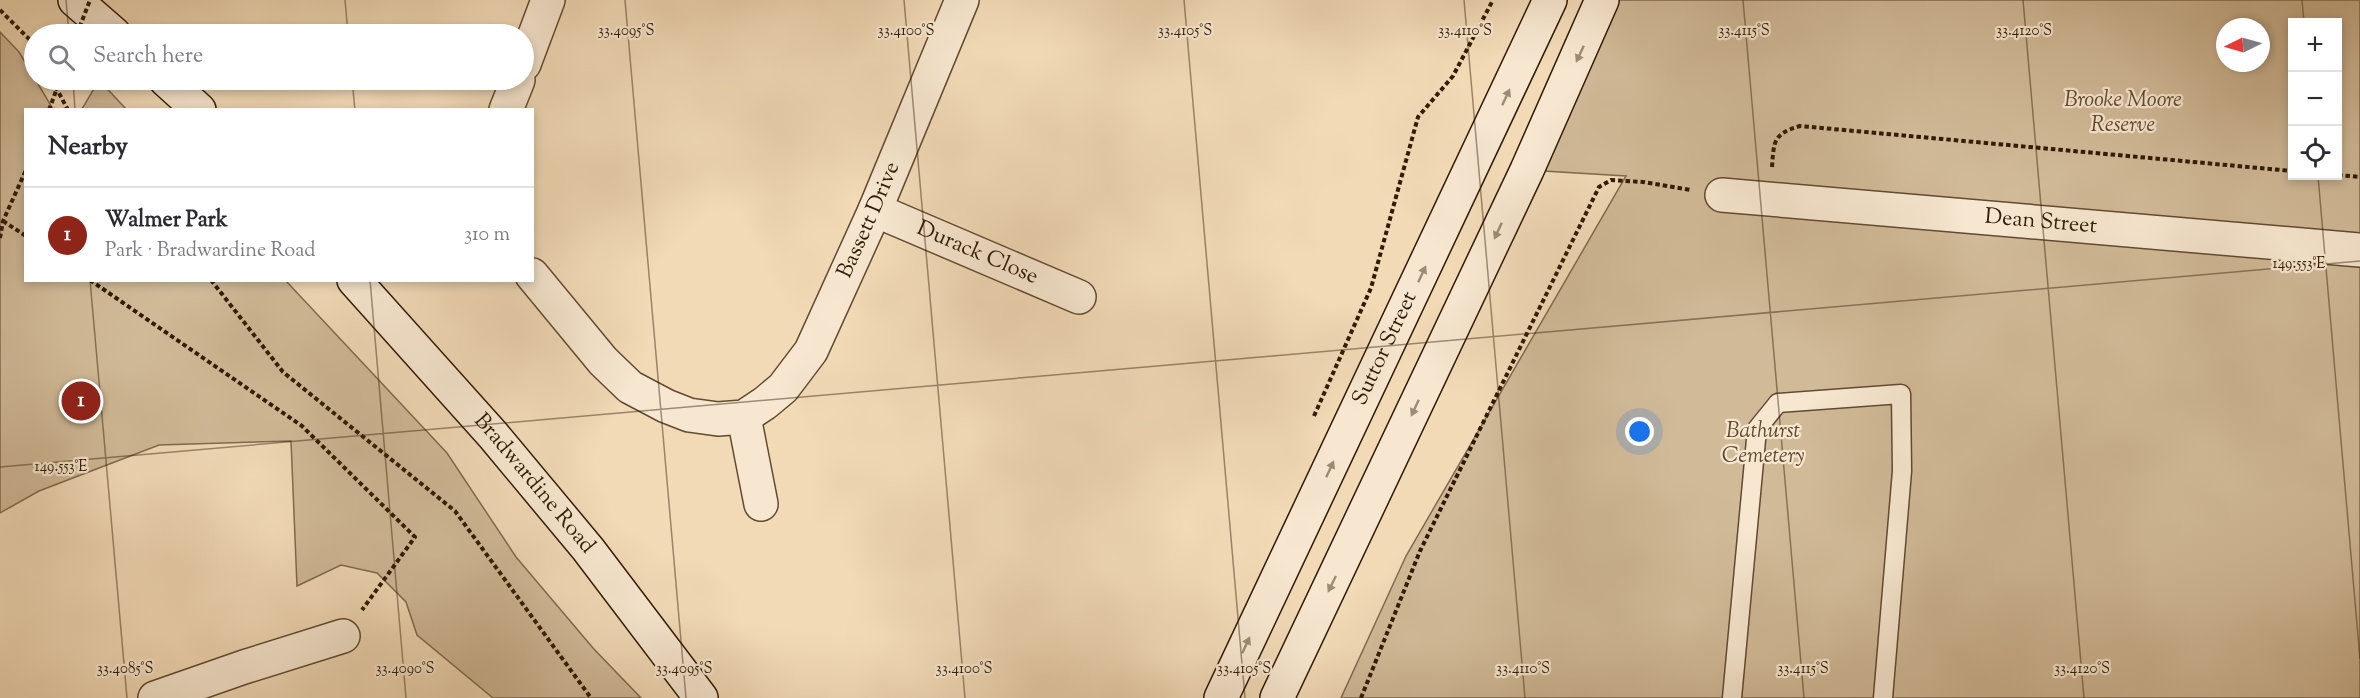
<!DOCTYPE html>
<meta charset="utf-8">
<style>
:root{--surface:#fff;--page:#f2f2f3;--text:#2b2b33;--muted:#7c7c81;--line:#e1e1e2;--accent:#8f2418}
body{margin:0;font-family:"Sorts Mill Goudy",serif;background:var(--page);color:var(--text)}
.controls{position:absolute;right:18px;top:18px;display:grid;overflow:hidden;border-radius:0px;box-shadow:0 3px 9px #0003}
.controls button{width:54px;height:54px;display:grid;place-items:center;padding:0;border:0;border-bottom:2px solid var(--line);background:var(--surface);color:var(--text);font:30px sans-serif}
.compass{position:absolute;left:2216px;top:18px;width:54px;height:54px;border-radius:50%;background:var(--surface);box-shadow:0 3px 9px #0003;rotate:265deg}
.you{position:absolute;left:1640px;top:432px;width:21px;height:21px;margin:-15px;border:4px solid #fff;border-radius:50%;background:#1a73e8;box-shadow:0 0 0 9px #1a73e833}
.badge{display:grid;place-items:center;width:39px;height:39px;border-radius:50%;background:var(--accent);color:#fff;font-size:20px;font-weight:700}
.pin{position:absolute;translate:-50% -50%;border:3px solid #fff;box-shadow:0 2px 6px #0006}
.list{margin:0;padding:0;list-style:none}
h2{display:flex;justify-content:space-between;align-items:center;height:78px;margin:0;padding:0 24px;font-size:26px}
h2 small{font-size:20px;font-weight:400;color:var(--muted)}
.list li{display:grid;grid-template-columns:39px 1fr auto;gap:18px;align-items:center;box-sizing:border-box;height:96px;padding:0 24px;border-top:2px solid var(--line)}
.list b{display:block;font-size:22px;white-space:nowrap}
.list p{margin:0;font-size:20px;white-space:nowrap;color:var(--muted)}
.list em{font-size:20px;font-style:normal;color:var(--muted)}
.icon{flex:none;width:33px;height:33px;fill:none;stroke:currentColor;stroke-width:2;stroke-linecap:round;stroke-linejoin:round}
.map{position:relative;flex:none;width:2360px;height:698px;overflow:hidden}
.search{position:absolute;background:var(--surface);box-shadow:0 3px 9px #0003;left:24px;top:24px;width:510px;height:66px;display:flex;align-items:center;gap:15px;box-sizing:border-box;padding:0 21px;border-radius:33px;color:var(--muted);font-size:22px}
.panel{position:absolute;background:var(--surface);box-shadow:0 3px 9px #0003;left:24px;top:108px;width:510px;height:174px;border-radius:0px}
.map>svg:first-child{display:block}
.green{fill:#d1ba98;stroke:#806a4e;stroke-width:1.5;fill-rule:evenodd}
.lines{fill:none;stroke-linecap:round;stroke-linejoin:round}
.lane-casing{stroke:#604b30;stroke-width:21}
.street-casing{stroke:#604b30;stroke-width:36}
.secondary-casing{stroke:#2f1b03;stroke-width:36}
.path{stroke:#2f1b03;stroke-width:4;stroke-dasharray:4.5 3;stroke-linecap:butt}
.lane{stroke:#f7e7d0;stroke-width:18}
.street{stroke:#f7e7d0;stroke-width:33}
.secondary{stroke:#f7e7d0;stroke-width:33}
.path-bridge{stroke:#2f1b03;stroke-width:4;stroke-dasharray:4.5 3;stroke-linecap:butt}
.oneway{fill:#9d8b74}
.ticks{fill:none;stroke:#2f1b03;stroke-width:1.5;stroke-opacity:0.45}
.labels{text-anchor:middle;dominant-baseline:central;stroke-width:4.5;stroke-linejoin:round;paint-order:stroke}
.park-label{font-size:22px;font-style:italic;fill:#604b30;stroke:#f7e7d0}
.street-label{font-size:22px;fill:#2f1b03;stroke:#f7e7d0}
.ticks-label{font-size:15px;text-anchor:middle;fill:#2f1b03;stroke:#f7e7d0;stroke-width:4.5;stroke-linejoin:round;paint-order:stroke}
</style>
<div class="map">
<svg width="2360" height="698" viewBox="0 0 2360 698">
<rect width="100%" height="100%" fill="#f2dab7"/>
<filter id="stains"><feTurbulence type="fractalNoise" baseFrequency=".00333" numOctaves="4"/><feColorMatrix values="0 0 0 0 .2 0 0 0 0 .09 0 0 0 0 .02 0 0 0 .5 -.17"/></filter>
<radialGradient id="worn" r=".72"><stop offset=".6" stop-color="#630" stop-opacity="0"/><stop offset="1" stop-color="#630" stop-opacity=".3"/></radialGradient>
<!-- green -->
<path class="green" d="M1602 0H2360V698H1341L1406 556 1626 176 1527 170ZM2292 22H2338V176H2292ZM2225 27H2261V63H2225Z
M0 32 19 52 53 109 26 110V280L286 281 447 453 516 557 593 648 641 698H493L417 635 406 602 377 573 341 565 297 586 291 441 159 445 39 491 0 513Z
M99 80 126 109H82Z"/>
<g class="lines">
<defs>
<path id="lane" d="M1732 698 1757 429 1778 403 1901 394 1902 471 1883 698"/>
<g id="street">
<path d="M524 64 548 0"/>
<path d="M506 110 518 80"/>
<path id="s1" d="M1722 195 2360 250"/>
<path id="s2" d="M875 210 1079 297"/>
<path id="s3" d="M532 275 603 361 630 387 666 406 689 415 718 419 744 417 765 403 783 388 811 351 875 210 962 0"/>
<path d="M744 417 761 504"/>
<path d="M155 698 244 667 343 636"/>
</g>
<g id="secondary">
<path d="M75 0 114 34"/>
<path d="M166 80 199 110"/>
<path id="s4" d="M354 280 493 435 588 549 701 698"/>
<path id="s5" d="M1221 698 1550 0"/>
<path d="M1277 698 1527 170 1602 0"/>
</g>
</defs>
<!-- lane casing -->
<use href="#lane" class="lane-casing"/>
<!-- street casing -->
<use href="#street" class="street-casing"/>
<!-- secondary casing -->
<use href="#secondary" class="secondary-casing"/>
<!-- path -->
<path class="path" d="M0 10 31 41 34 48
M52 80 68 110
M1772 167C1774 141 1773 134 1800 126L2292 171
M2338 175 2360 177
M3 221 26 236
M0 238 3 221 26 170
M90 280 302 426 415 537 362 610
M211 280 283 372 455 511 591 698
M1314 416 1371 288 1418 117 1453 76 1493 0
M1361 698 1420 551 1599 187 1611 180 1643 182 1691 190"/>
<!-- lane -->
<use href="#lane" class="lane"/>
<!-- street -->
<use href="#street" class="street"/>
<!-- secondary -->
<use href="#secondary" class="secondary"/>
<!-- path-bridge -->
<path class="path-bridge" d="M77 34 90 0
M49 110 60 80"/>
</g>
<!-- one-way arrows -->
<defs><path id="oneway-solid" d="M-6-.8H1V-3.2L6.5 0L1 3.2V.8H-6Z" transform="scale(1.5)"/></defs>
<g class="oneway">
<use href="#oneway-solid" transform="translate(1580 54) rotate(115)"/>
<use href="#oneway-solid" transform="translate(1506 97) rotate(-65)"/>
<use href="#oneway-solid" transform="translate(1498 231) rotate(115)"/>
<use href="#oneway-solid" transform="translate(1422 274) rotate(-65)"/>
<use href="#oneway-solid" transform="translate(1415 408) rotate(115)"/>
<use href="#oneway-solid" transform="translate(1330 469) rotate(-65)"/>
<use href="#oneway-solid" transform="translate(1332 584) rotate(116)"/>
<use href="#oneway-solid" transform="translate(1246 645) rotate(-65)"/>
</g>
<!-- ticks -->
<path class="ticks" d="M66 0 69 34M345 0 348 34M625 0 686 698M904 0 965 698M1184 0 1245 698M1464 0 1525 698M1743 0 1804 698M2023 0 2084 698M2302 0 2304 22M73 80 75 110M352 80 355 110M2318 176 2360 659M90 280 127 698M370 280 406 698M0 467 2360 261"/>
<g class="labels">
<!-- park labels -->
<g class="park-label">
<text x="2123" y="101">Brooke Moore<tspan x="2123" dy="25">Reserve</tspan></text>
<text x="1763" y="432">Bathurst<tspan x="1763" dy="25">Cemetery</tspan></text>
</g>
<!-- street labels -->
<g class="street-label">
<text stroke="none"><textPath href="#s3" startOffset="508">Bassett Drive</textPath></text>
<text stroke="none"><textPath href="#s1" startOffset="320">Dean Street</textPath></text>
<text stroke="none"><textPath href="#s2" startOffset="111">Durack Close</textPath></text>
<text stroke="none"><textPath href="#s5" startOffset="386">Suttor Street</textPath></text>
<text stroke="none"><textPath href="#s4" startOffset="272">Bradwardine Road</textPath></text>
</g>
</g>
<g class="ticks-label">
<text x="626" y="35">33.4095°S</text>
<text x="906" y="35">33.4100°S</text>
<text x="1185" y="35">33.4105°S</text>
<text x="1465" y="35">33.4110°S</text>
<text x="1744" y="35">33.4115°S</text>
<text x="2024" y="35">33.4120°S</text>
<text x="2299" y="268">149.553°E</text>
<text x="61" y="471">149.553°E</text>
<text x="125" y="673">33.4085°S</text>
<text x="405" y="673">33.4090°S</text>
<text x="684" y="673">33.4095°S</text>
<text x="964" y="673">33.4100°S</text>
<text x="1244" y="673">33.4105°S</text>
<text x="1523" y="673">33.4110°S</text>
<text x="1803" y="673">33.4115°S</text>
<text x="2082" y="673">33.4120°S</text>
</g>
<rect width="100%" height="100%" filter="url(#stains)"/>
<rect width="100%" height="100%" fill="url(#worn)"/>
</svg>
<div class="controls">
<button>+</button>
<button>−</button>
<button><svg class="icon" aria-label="locate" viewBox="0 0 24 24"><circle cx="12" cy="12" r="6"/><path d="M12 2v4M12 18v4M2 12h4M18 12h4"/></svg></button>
</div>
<svg class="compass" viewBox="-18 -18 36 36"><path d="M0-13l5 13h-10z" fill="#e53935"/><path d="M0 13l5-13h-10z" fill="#7c7c81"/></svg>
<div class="you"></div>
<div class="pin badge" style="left:81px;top:401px">1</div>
<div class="search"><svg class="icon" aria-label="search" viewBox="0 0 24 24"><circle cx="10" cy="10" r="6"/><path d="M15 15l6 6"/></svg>Search here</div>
<section class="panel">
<h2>Nearby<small></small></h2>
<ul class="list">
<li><span class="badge">1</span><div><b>Walmer Park</b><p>Park · Bradwardine Road</p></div><em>310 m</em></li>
</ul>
</section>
</div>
